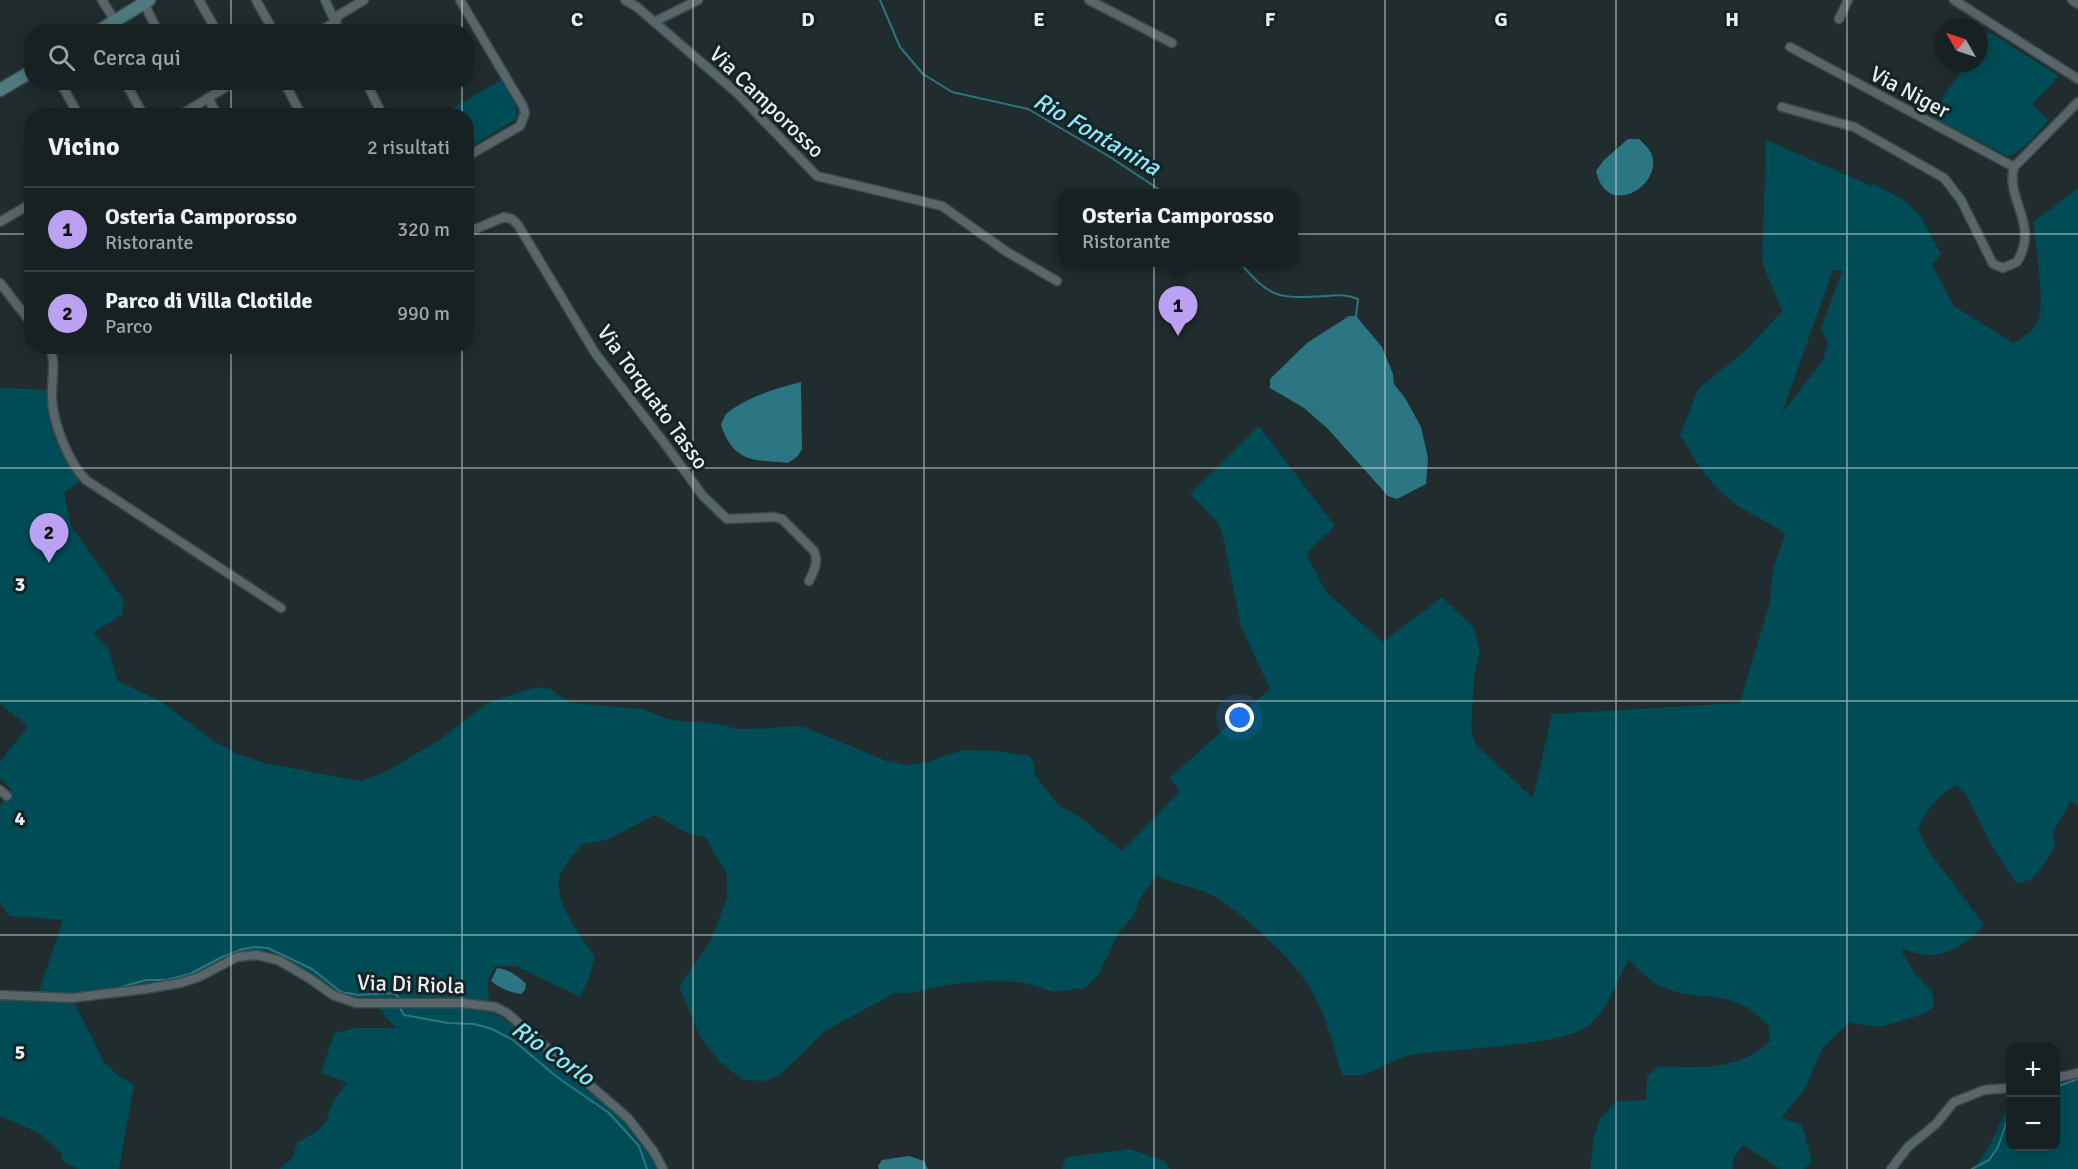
<!DOCTYPE html>
<html lang="it">
<meta charset="utf-8">
<style>
:root{--surface:#182122;--page:#21292a;--text:#f1f3f6;--muted:#9fa3a5;--line:#363e40;--accent:#bca0f2}
body{margin:0;font-family:Signika,sans-serif;background:var(--page);color:var(--text)}
.controls{position:absolute;right:18px;bottom:18px;display:grid;overflow:hidden;border-radius:12px;box-shadow:0 3px 15px #0003}
.controls button{width:54px;height:54px;display:grid;place-items:center;padding:0;border:0;border-bottom:2px solid var(--line);background:var(--surface);color:var(--text);font:30px sans-serif}
.compass{position:absolute;left:1934px;top:18px;width:54px;height:54px;border-radius:50%;background:var(--surface);box-shadow:0 3px 15px #0003;rotate:309deg}
.you{position:absolute;left:1240px;top:718px;width:21px;height:21px;margin:-15px;border:4px solid #fff;border-radius:50%;background:#1a73e8;box-shadow:0 0 0 9px #1a73e833}
.badge{display:grid;place-items:center;width:39px;height:39px;border-radius:50%;background:var(--accent);color:#111;font-size:20px;font-weight:700}
.pin{position:absolute;translate:-50% -50px;filter:drop-shadow(0 2px 3px #0008)}
.pin::after{content:'';position:absolute;top:32px;width:21px;height:18px;background:inherit;clip-path:polygon(0 0,100% 0,50% 100%)}
.popup{position:absolute;left:1058px;top:189px;width:240px;height:78px;box-sizing:border-box;display:grid;place-content:center;border-radius:12px;background:var(--surface);filter:drop-shadow(0 2px 4px #0005);font-size:20px;white-space:nowrap;color:var(--muted)}
.popup b{font-size:22px;color:var(--text)}
.popup::after{content:'';position:absolute;left:50%;top:100%;margin-left:-12px;border:12px solid transparent;border-top-color:var(--surface)}
.list{margin:0;padding:0;list-style:none}
h2{display:flex;justify-content:space-between;align-items:center;height:78px;margin:0;padding:0 24px;font-size:26px}
h2 small{font-size:20px;font-weight:400;color:var(--muted)}
.list li{display:grid;grid-template-columns:39px 1fr auto;gap:18px;align-items:center;box-sizing:border-box;height:84px;padding:0 24px;border-top:2px solid var(--line)}
.list b{display:block;font-size:22px;white-space:nowrap}
.list p{margin:0;font-size:20px;white-space:nowrap;color:var(--muted)}
.list em{font-size:20px;font-style:normal;color:var(--muted)}
.icon{flex:none;width:33px;height:33px;fill:none;stroke:currentColor;stroke-width:2;stroke-linecap:round;stroke-linejoin:round}
.map{position:relative;flex:none;width:2078px;height:1169px;overflow:hidden}
.search{position:absolute;background:var(--surface);box-shadow:0 3px 15px #0003;left:24px;top:24px;width:450px;height:66px;display:flex;align-items:center;gap:15px;box-sizing:border-box;padding:0 21px;border-radius:24px;color:var(--muted);font-size:22px}
.panel{position:absolute;background:var(--surface);box-shadow:0 3px 15px #0003;left:24px;top:108px;width:450px;height:246px;border-radius:24px}
.map>svg:first-child{display:block}
.green{fill:#004c56;fill-rule:evenodd}
.water{fill:#2c7582}
.lines{fill:none;stroke-linecap:round;stroke-linejoin:round}
.stream{stroke:#2c7582;stroke-width:2}
.street-casing{stroke:#3e494a;stroke-width:11}
.secondary-casing{stroke:#3e494a;stroke-width:15}
.street{stroke:#596669;stroke-width:8}
.secondary{stroke:#4f7a82;stroke-width:12}
.grid{fill:none;stroke:#e7eff0;stroke-width:1.5;stroke-opacity:0.55}
.labels{text-anchor:middle;dominant-baseline:central;stroke-width:6;stroke-linejoin:round;paint-order:stroke}
.street-label{font-size:22px;fill:#e7eff0;stroke:#162224}
.water-label{font-size:24px;font-style:italic;fill:#85eafc;stroke:#162224}
.grid-label{font-size:20px;text-anchor:middle;font-weight:bold;fill:#e7eff0;stroke:#162224;stroke-width:6;stroke-linejoin:round;paint-order:stroke}
</style>
<div class="map">
<svg width="2078" height="1169" viewBox="0 0 2078 1169">
<rect width="100%" height="100%" fill="#202c2e"/>
<!-- green -->
<path class="green" d="M1988 33H1991L2059 76 2032 105 2049 120C2038 132 2024 152 2007 156L1930 116 1967 63H1979V46Z
M501 80C508 92 520 105 516 119L467 149 466 116 441 115Z
M1766 140 1872 186 1874 184 1903 200 1920 215 1941 254 1932 265 1954 306 2013 343C2022 338 2034 331 2038 321 2045 304 2036 243 2033 222L2078 188V807L2071 801 2053 832 2055 846 2045 863 2031 880 2016 883 1993 848 1966 794 1956 785C1938 796 1926 810 1918 829L1928 850 1984 925C1969 941 1951 956 1927 955 1918 955 1909 950 1900 949L1915 974 1932 991 1934 1007 1924 1014 1881 1027 1848 1023 1822 1049 1804 1091 1781 1118 1802 1125 1812 1161 1804 1169H1780L1743 1145 1733 1159V1169H1590L1594 1137 1600 1119 1616 1101 1646 1100 1647 1076 1658 1066C1698 1068 1739 1071 1770 1041 1769 1038 1770 1031 1769 1027 1767 1024 1761 1020 1759 1017 1731 989 1697 1002 1664 988 1649 981 1640 971 1628 959 1619 980 1606 1012 1588 1026 1564 1046 1452 1049 1416 1054 1397 1057 1383 1068 1365 1074 1358 1076 1349 1075 1342 1075 1333 1047 1326 1014 1310 988 1294 963 1273 943 1251 924 1237 912 1222 899 1205 892 1189 886 1173 883 1157 876L1140 898 1134 915 1118 934 1098 976 1085 988 1053 992 1021 982 986 981 946 985 913 993H895L825 1031 779 1076 764 1081 743 1080 719 1061 699 1035 679 986 710 942 727 898V874L705 837 687 833 655 815 607 840 582 844C575 853 564 865 560 875 551 898 582 939 595 956L589 978 580 997 516 966H495L488 981 489 1010 524 1032 628 1119 658 1169H279L292 1158 298 1142 316 1132 326 1122 332 1103 347 1083 321 1073 334 1033 355 1028H396L374 1003 333 996 283 961 247 953 209 971 158 986 105 989 69 997 72 1004H75L104 1062 119 1076 134 1085 119 1169H78L61 1160 63 1155 39 1133 0 1116V991L38 994 63 920 9 916 0 904V806L12 790 0 778V762L28 726 0 704V388L49 390C55 429 58 445 78 479V483L64 493 71 526 124 600 122 615 93 633 108 648 118 681 162 702 211 739 235 753 265 763 360 781 383 773 438 741 487 703 536 687 550 689 571 703 644 709 667 719 686 722H709L739 729 771 728 793 726 804 727 887 761 909 765 928 762 948 754 964 750 997 751 1030 756 1034 764 1035 775 1058 805 1080 817 1122 851 1180 791 1169 778 1270 689 1241 627 1222 532 1217 522 1190 494 1259 426 1335 526C1325 537 1314 543 1307 555L1326 592 1383 642 1442 597 1474 628 1480 652 1474 677 1471 729 1476 745 1533 798 1552 714 1740 703 1770 601 1773 569 1785 534C1770 522 1752 516 1737 505 1712 488 1695 461 1680 435L1698 389 1746 350 1782 311 1762 262ZM1833 270H1842L1821 329 1828 344 1823 360 1782 413Z
M2078 1081V1169H1973L1988 1149 2010 1101V1146H2056V1083Z
M1131 1149 1164 1161 1170 1169H1062L1066 1157Z"/>
<!-- water -->
<path class="water" d="M1628 139H1639C1643 143 1649 148 1651 153 1665 184 1607 221 1596 171L1604 160Z
M1349 316H1356L1382 347 1393 374 1394 384 1405 398 1421 427 1428 458 1426 484 1397 499 1388 496 1328 429 1304 408 1270 388V379L1307 343Z
M801 382 802 449 798 456 788 463C753 460 734 463 721 425 723 421 724 416 727 413 747 397 777 388 801 382Z
M497 968C508 969 519 976 526 984L525 990 521 994C511 993 499 988 491 981Z
M909 1156 924 1161 928 1169H879L878 1166 882 1160Z"/>
<g class="lines">
<!-- stream -->
<path class="stream" d="M880 0 900 47 923 74 952 92 1028 109 1110 157 1166 194
M1239 262C1271 298 1277 299 1325 296 1337 295 1346 294 1358 299L1356 316
M118 988 146 980H166L190 974 222 957 243 949 255 947 268 948 312 969 341 992 358 995 394 993 399 998 400 1008 404 1015 448 1023 474 1024 492 1029 513 1040 557 1077 609 1113 639 1146 647 1169
M2056 1087 2078 1079
M1972 1169 1989 1160 1998 1147 2010 1112"/>
<defs>
<path id="street" d="M102 0 115 21
M199 0 217 32
M256 0 274 32
M325 0 340 32
M460 0 523 106 525 113 520 126 466 157
M625 0 637 7 738 94 817 176 942 206 1007 252 1057 281
M1089 0 1172 43
M1954 0 2078 79
M2072 0 2078 4
M144 3 158 32
M1839 19 1848 0
M654 22 698 0
M318 32 335 22 339 15 364 0
M1790 47 2014 167
M60 82 79 116
M125 82 144 116
M284 82 302 116
M366 82 383 116
M208 98 218 116
M1782 107 1854 127 1944 178 1961 200 1993 264 2003 268 2017 262C2040 224 2005 200 2014 167L2078 102
M179 116 234 82
M0 222 32 203
M466 233 504 217 512 219 518 225 595 353 662 440 703 496 727 519 774 517 782 519 814 551C819 563 814 570 809 581
M0 283 32 324
M49 346C57 362 51 381 52 398 53 424 69 463 86 480L281 608
M0 790 7 796
M0 995 72 998 145 989 180 983 199 977 237 957 257 955 278 960 309 978 333 995 356 1003H462L495 1007 507 1013 628 1118 654 1152 663 1169
M2056 1078 2078 1073
M1891 1169 1908 1147 1936 1124 1954 1102 1984 1090 2010 1088"/>
<path id="secondary" d="M97 32 149 0
M0 90 32 71"/>
</defs>
<!-- street casing -->
<use href="#street" class="street-casing"/>
<!-- secondary casing -->
<use href="#secondary" class="secondary-casing"/>
<!-- street -->
<use href="#street" class="street"/>
<!-- secondary -->
<use href="#secondary" class="secondary"/>
</g>
<!-- grid -->
<path class="grid" d="M231 0V32M462 0V32M693 0V1169M924 0V1169M1154 0V1169M1385 0V1169M1616 0V1169M1847 0V1169M231 82V116M462 82V116M0 234H32M466 234H2078M231 346V1169M462 346V1169M0 468H2078M0 701H2078M0 935H2078"/>
<g class="labels">
<!-- street labels -->
<g class="street-label">
<text transform="translate(1910 92) rotate(28)">Via Niger</text>
<text transform="translate(767 102) rotate(44)">Via Camporosso</text>
<text transform="translate(653 397) rotate(54)">Via Torquato Tasso</text>
<text transform="translate(411 984) rotate(2)">Via Di Riola</text>
</g>
<!-- water labels -->
<g class="water-label">
<text transform="translate(1097 134) rotate(30)">Rio Fontanina</text>
<text transform="translate(553 1053) rotate(35)">Rio Corlo</text>
</g>
</g>
<g class="grid-label">
<text x="577" y="26">C</text>
<text x="808" y="26">D</text>
<text x="1039" y="26">E</text>
<text x="1270" y="26">F</text>
<text x="1501" y="26">G</text>
<text x="1732" y="26">H</text>
<text x="20" y="591">3</text>
<text x="20" y="825">4</text>
<text x="20" y="1059">5</text>
</g>
</svg>
<div class="controls">
<button>+</button>
<button>−</button>
</div>
<svg class="compass" viewBox="-18 -18 36 36"><path d="M0-13l5 13h-10z" fill="#e53935"/><path d="M0 13l5-13h-10z" fill="#9fa3a5"/></svg>
<div class="you"></div>
<div class="pin badge" style="left:1178px;top:336px">1</div>
<div class="popup"><b>Osteria Camporosso</b>Ristorante</div>
<div class="pin badge" style="left:49px;top:563px">2</div>
<div class="search"><svg class="icon" aria-label="search" viewBox="0 0 24 24"><circle cx="10" cy="10" r="6"/><path d="M15 15l6 6"/></svg>Cerca qui</div>
<section class="panel">
<h2>Vicino<small>2 risultati</small></h2>
<ul class="list">
<li><span class="badge">1</span><div><b>Osteria Camporosso</b><p>Ristorante</p></div><em>320 m</em></li>
<li><span class="badge">2</span><div><b>Parco di Villa Clotilde</b><p>Parco</p></div><em>990 m</em></li>
</ul>
</section>
</div>
